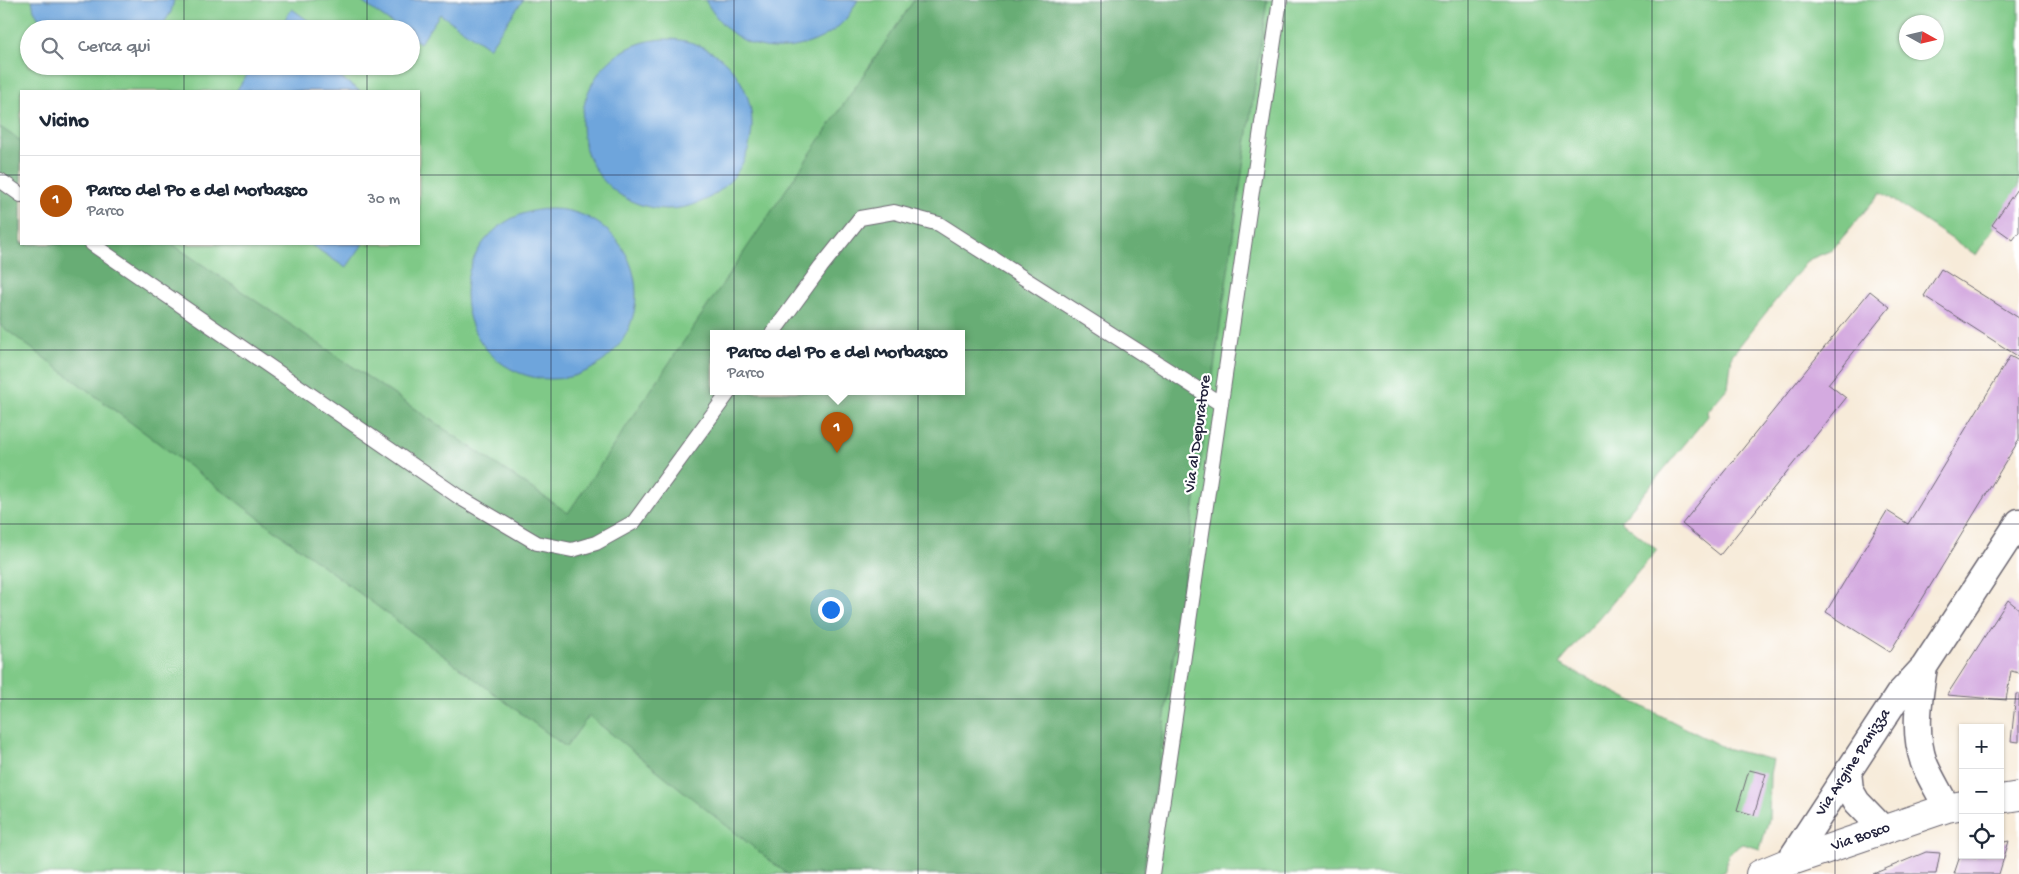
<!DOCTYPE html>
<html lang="it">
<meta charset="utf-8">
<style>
:root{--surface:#fff;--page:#f2f2f3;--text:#1f2937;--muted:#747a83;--line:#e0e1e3;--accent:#b45309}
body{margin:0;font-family:"Gochi Hand",sans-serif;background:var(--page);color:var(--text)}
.controls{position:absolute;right:15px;bottom:15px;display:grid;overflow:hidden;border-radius:0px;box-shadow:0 1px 4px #0004}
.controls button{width:45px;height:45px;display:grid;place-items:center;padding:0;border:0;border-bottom:1px solid var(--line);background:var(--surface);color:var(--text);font:25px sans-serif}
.compass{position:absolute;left:1899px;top:15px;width:45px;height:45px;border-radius:50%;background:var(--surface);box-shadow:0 1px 4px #0004;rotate:98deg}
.you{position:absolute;left:830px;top:609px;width:18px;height:18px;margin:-12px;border:4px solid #fff;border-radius:50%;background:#1a73e8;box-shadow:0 0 0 8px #1a73e833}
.badge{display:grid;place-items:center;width:32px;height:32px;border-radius:50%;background:var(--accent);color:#fff;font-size:16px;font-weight:700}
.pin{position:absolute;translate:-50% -41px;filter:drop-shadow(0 1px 2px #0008)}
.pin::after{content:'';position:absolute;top:26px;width:18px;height:15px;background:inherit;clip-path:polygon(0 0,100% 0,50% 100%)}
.popup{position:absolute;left:710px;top:330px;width:255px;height:65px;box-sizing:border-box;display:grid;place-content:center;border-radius:0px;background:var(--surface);filter:drop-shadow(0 1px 4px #0005);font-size:16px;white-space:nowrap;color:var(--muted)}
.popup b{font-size:19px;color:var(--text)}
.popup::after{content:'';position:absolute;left:50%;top:100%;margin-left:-10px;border:10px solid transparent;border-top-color:var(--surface)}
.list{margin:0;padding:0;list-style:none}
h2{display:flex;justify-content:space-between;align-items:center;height:65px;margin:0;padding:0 20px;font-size:21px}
h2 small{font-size:16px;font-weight:400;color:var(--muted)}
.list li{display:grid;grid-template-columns:32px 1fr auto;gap:15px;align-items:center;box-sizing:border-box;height:90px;padding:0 20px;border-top:1px solid var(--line)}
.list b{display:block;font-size:19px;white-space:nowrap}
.list p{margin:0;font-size:16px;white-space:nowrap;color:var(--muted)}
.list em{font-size:16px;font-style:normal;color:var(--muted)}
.icon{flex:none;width:28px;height:28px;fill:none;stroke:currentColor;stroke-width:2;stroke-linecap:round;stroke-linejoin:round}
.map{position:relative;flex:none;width:2019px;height:874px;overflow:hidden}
.search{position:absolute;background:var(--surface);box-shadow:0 1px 4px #0004;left:20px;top:20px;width:400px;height:55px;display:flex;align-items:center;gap:12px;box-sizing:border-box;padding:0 18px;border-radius:28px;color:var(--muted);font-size:19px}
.panel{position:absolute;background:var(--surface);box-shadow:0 1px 4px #0004;left:20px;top:90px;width:400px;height:155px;border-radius:0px}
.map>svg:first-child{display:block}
.green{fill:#7fc987;stroke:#507661;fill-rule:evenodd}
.forest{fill:#67ad74;stroke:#446858;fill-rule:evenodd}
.water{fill:#6ea5dc;stroke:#48648c}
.building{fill:#d4aae0}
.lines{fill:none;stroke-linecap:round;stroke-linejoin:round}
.lane-casing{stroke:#6d6872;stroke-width:16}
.street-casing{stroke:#6d6872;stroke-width:29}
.secondary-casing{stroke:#6d6872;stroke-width:30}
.lane{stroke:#fff;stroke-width:14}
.street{stroke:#fff;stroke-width:26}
.secondary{stroke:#fff;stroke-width:28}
.grid{fill:none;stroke:#22223b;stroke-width:1;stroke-opacity:0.55}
.labels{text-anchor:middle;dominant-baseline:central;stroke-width:4.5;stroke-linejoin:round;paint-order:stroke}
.street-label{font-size:16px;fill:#22223b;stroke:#fff}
</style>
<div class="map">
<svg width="2019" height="874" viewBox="0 0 2019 874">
<rect width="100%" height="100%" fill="#fff"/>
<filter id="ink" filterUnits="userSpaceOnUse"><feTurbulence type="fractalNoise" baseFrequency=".02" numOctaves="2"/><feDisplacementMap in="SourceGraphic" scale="10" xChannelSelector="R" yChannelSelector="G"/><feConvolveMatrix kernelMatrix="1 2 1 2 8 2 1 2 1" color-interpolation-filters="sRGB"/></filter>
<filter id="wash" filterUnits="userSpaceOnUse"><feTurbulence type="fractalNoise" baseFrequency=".0096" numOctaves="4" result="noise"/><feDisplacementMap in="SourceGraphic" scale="20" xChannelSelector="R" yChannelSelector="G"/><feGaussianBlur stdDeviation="1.12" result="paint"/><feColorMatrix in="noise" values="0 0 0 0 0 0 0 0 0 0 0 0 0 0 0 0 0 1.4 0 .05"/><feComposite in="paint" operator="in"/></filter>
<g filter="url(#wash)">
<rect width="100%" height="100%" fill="#f7ebd9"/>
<!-- green -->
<path class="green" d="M0 0H2019V189L1976 255 1881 192 1832 250 1808 260 1732 355 1728 387 1707 412 1708 416 1621 521 1657 550 1559 664 1725 748 1773 760 1770 774 1769 819 1760 849 1743 844 1728 854 1726 870 1718 874H0ZM1906 22H1936V52H1906ZM29 29H411V66H29ZM21 91H419V244H21ZM713 334H961V392H713Z"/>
<!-- forest -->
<path class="forest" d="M914 0H1267L1200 465 1143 874H787L589 716 566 747 0 325V127L21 141V244H172L568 513ZM713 334H961V392H713Z"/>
<!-- water -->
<path class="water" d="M32 0H174L171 12 160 29H46L34 10Z
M359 0H523L489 48 440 14 420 43 411 37V29H400Z
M705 0H858C854 6 850 14 845 20 820 48 771 58 738 37 723 27 714 15 705 0Z
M292 9 320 29H278Z
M582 124a85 85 0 1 1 170 0a85 85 0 1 1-170 0Z
M253 66H334L331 71 360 91H236Z
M466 294a85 85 0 1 1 170 0a85 85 0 1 1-170 0Z
M310 244H363L346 268Z"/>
<g id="blocks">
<!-- building -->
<path class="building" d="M2019 186V232L2013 240 1992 225Z
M1941 269 2019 318V357L1924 296Z
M1870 291 1890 307 1828 384 1846 398 1720 555 1682 524Z
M2010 356 2019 361V440L1890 652 1826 612 1887 511 1908 524Z
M2008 600 2019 609V673L2011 671 2006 700 1947 695Z
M2016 694H2019V742L2011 741Z
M1749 770 1766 774 1754 815 1737 810Z
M2009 841 1999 874H1954L1960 856 1975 858 1976 855H2000V843Z
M1926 852 1940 853 1936 874H1873Z"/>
</g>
</g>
<g filter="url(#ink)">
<use href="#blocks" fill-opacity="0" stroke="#6d6872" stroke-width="1"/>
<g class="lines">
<defs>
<path id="lane" d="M0 180 21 195
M92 244 459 497 537 543 572 550 596 543 634 522 729 392
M772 334 821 267 860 218 894 212 939 224 1221 404
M1152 874 1280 0"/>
<path id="street" d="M1924 667C1919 699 1913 731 1924 763 1930 778 1940 793 1947 808
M1848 771 1850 790 1857 802 1884 830
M1789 862 1899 694 1924 667 2019 522"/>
<path id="secondary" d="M2000 799 2019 796
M1760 874 1789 862 1947 808 1963 805"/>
</defs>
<!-- lane casing -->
<use href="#lane" class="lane-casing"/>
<!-- street casing -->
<use href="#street" class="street-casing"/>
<!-- secondary casing -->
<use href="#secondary" class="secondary-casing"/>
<!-- lane -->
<use href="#lane" class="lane"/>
<!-- street -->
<use href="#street" class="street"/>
<!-- secondary -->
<use href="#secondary" class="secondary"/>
</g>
</g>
<!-- grid -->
<path class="grid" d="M184 0V29M367 0V29M551 0V874M734 0V874M918 0V874M1101 0V874M1285 0V874M1468 0V874M1652 0V874M1835 0V874M184 66V91M367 66V91M0 175H21M419 175H2019M184 244V874M367 244V874M0 350H2019M0 524H2019M0 699H2019"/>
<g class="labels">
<!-- street labels -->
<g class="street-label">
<text transform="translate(1199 434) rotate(-82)">Via al Depuratore</text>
<text transform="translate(1854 763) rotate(-57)">Via Argine Panizza</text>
<text transform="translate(1861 838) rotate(-19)">Via Bosco</text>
</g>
</g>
</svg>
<div class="controls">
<button>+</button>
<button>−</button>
<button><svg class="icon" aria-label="locate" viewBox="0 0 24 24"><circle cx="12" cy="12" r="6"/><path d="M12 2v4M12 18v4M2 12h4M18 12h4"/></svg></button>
</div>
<svg class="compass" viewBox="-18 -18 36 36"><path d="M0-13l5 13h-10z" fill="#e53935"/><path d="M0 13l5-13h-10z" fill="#747a83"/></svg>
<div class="you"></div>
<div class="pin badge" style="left:837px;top:453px">1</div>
<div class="popup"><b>Parco del Po e del Morbasco</b>Parco</div>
<div class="search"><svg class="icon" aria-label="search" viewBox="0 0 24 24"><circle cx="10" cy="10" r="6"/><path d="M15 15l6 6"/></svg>Cerca qui</div>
<section class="panel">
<h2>Vicino<small></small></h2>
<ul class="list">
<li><span class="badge">1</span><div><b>Parco del Po e del Morbasco</b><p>Parco</p></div><em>30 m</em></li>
</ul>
</section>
</div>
